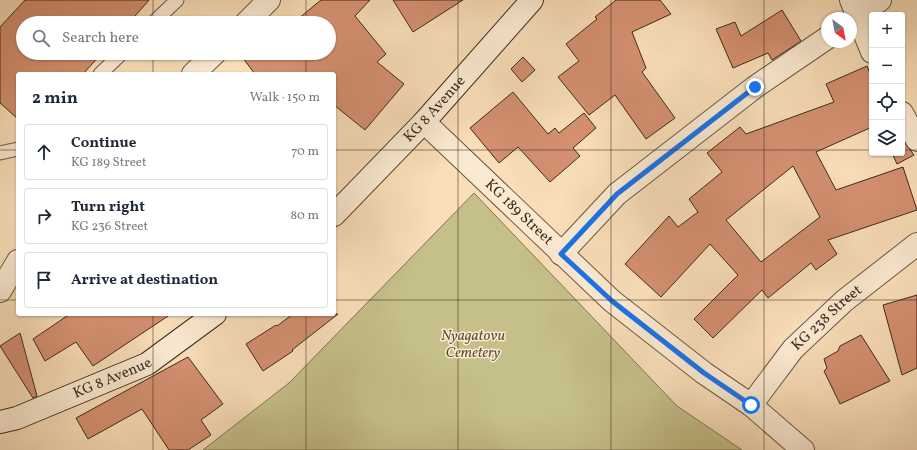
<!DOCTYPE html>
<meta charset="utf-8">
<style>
:root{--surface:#fff;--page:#f6f6f7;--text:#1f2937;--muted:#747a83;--line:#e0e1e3}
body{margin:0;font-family:Vollkorn,serif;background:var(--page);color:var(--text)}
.controls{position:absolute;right:12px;top:12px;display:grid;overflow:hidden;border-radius:4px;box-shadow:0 1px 3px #0004}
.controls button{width:36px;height:36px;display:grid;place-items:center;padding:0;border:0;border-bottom:1px solid var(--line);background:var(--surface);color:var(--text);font:20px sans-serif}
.compass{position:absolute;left:821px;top:12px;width:36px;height:36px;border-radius:50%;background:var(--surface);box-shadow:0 1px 3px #0004;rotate:148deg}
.stop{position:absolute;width:12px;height:12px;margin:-9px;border:3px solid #1a73e8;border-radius:50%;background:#fff}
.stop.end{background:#1a73e8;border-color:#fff;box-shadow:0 1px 4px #0008}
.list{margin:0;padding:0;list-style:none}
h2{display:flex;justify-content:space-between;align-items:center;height:52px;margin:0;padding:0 16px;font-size:17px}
h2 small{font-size:13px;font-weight:400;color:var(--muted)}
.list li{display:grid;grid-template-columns:26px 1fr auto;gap:12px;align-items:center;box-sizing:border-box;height:56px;margin:0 8px 8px;padding:0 8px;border:1px solid var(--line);border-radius:4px}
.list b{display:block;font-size:15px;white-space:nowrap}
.list p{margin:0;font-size:13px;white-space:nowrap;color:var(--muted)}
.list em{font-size:13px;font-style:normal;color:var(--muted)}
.icon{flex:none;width:22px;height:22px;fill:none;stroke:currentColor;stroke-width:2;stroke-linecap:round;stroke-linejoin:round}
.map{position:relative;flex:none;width:917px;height:450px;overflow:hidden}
.search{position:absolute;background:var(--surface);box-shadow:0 1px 3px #0004;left:16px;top:16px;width:320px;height:44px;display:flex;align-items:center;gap:10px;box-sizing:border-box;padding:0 14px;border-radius:22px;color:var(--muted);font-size:15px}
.panel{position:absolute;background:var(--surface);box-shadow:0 1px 3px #0004;left:16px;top:72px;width:320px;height:244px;border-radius:4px}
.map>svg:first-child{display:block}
.green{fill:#c5bf8a;stroke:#807654}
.building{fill:#d49071;stroke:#3c2c1d;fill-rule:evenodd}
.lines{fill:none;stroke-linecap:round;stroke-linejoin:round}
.lane-casing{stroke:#6b5844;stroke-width:15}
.street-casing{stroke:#6b5844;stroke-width:24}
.secondary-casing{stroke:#3c2c1d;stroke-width:24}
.lane{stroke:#fbead2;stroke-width:13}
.street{stroke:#fbead2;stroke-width:22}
.secondary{stroke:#fbead2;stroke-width:22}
.route{stroke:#1a73e8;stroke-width:5}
.grid{fill:none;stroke:#3c2c1d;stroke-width:1;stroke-opacity:0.55}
.labels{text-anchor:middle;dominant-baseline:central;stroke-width:3;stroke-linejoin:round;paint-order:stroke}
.street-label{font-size:15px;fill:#3c2c1d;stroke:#fbead2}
.park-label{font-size:15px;font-style:italic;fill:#5e5138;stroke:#fbead2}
</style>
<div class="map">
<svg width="917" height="450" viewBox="0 0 917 450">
<rect width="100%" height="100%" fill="#f9deb9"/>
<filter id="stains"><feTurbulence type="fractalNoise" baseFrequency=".005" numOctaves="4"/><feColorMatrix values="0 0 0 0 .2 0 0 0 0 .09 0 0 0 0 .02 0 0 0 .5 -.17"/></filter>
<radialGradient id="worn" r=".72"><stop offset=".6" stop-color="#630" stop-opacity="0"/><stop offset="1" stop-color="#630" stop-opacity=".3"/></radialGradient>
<!-- green -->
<path class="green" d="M474 193 677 406 742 450H203L289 383Z"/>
<!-- building -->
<path class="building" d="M25 0H149L129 23H23V53H102L83 74H18V119L0 103V27Z
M321 0H370L355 16 386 54 377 62 404 84 365 130 334 105V74H255L239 53H329V23H293Z
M393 0H463L413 32Z
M616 0H660L671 14 632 32 646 68 642 72 675 118 646 139 615 95 589 115 558 77 579 61 566 44 597 19 595 17Z
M782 10 801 41 772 60 768 53 733 68 716 29 735 22 741 36Z
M523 57 535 70 522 82 511 69Z
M867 66 872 78V127L816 152 836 190 903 167 917 210 828 240 837 254 816 270 811 263 768 298 762 290 713 338 694 319 738 275 710 244 661 297 625 264 669 216 678 227 698 212 689 199 722 172 707 153 740 127 746 134 834 102 826 84ZM793 166 820 217 761 262 726 220Z
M513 92 548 134 555 128 559 133 584 113 596 128 573 148 580 156 550 182 518 147 499 163 470 128Z
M902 139 914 155 897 164 892 153H902Z
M917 295V368L902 375 883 305Z
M70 314H171L93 366 76 342 45 361 33 339Z
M293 314H338L292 350 293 351 263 371 246 344 276 325 277 326Z
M20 333 37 396 33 398 0 346Z
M861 335 890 381 840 404 824 371 827 368 824 359 838 351 840 346Z
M188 357 223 404 201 420 211 435 188 450H169L142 409 88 439 76 418Z"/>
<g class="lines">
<defs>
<path id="lane" d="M153 23 177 0
M100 74 122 53
M0 153 18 149"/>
<g id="street">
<path d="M851 0 872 52"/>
<path d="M851 21 880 0"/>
<path d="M246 23 269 0"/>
<path d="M193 74 215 53"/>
<path d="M902 113 917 140"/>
<path id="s1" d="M424 122 612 301 704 373 751 405 803 450"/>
<path d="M561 254 617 194 755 87 827 38"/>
<path d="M0 291 18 261"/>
<path id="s2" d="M751 405 793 349 844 301 917 244"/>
</g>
<g id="secondary">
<path id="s3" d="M334 215 424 122 532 0"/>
<path id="s4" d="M0 422 17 418 147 364 215 314"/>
</g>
</defs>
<!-- lane casing -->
<use href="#lane" class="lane-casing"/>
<!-- street casing -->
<use href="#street" class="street-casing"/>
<!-- secondary casing -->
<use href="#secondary" class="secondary-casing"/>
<!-- lane -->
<use href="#lane" class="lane"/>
<!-- street -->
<use href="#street" class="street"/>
<!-- secondary -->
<use href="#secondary" class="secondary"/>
</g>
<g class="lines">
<!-- route -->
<path class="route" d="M751 405 704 373 612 301 561 254 617 194 755 87"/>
</g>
<!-- grid -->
<path class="grid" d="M153 0V23M306 0V23M458 0V450M611 0V450M764 0V450M153 53V74M306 53V74M0 150H18M334 150H872M902 150H917M0 300H18M334 300H917M153 314V450M306 314V450"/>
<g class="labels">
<!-- street labels -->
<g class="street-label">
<text stroke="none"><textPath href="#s3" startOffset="146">KG 8 Avenue</textPath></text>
<text stroke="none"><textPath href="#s1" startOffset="131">KG 189 Street</textPath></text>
<text stroke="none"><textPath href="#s2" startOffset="116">KG 238 Street</textPath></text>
<text stroke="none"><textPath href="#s4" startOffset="121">KG 8 Avenue</textPath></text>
</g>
<!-- park labels -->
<g class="park-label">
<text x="473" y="336">Nyagatovu<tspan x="473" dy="17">Cemetery</tspan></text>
</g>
</g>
<rect width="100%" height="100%" filter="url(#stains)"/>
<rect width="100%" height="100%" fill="url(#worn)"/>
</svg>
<div class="controls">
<button>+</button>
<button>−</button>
<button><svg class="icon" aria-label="locate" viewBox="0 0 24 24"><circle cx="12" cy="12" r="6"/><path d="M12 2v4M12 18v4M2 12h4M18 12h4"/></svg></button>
<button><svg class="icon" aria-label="layers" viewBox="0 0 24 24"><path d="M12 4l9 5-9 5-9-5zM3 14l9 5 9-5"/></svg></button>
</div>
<svg class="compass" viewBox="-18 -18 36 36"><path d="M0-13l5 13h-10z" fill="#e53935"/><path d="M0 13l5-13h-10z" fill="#747a83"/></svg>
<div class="stop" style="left:751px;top:405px"></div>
<div class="stop end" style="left:755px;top:87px"></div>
<div class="search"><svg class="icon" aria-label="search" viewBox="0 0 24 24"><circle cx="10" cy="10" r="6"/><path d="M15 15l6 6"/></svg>Search here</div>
<section class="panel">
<h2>2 min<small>Walk · 150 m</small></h2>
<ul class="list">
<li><svg class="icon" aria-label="ahead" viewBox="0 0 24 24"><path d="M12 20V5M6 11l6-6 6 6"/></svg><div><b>Continue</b><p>KG 189 Street</p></div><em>70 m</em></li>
<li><svg class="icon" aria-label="right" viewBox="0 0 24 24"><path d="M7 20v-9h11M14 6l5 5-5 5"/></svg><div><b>Turn right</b><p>KG 236 Street</p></div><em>80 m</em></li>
<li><svg class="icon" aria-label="arrive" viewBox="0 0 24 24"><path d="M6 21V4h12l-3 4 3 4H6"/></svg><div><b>Arrive at destination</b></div></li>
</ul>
</section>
</div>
